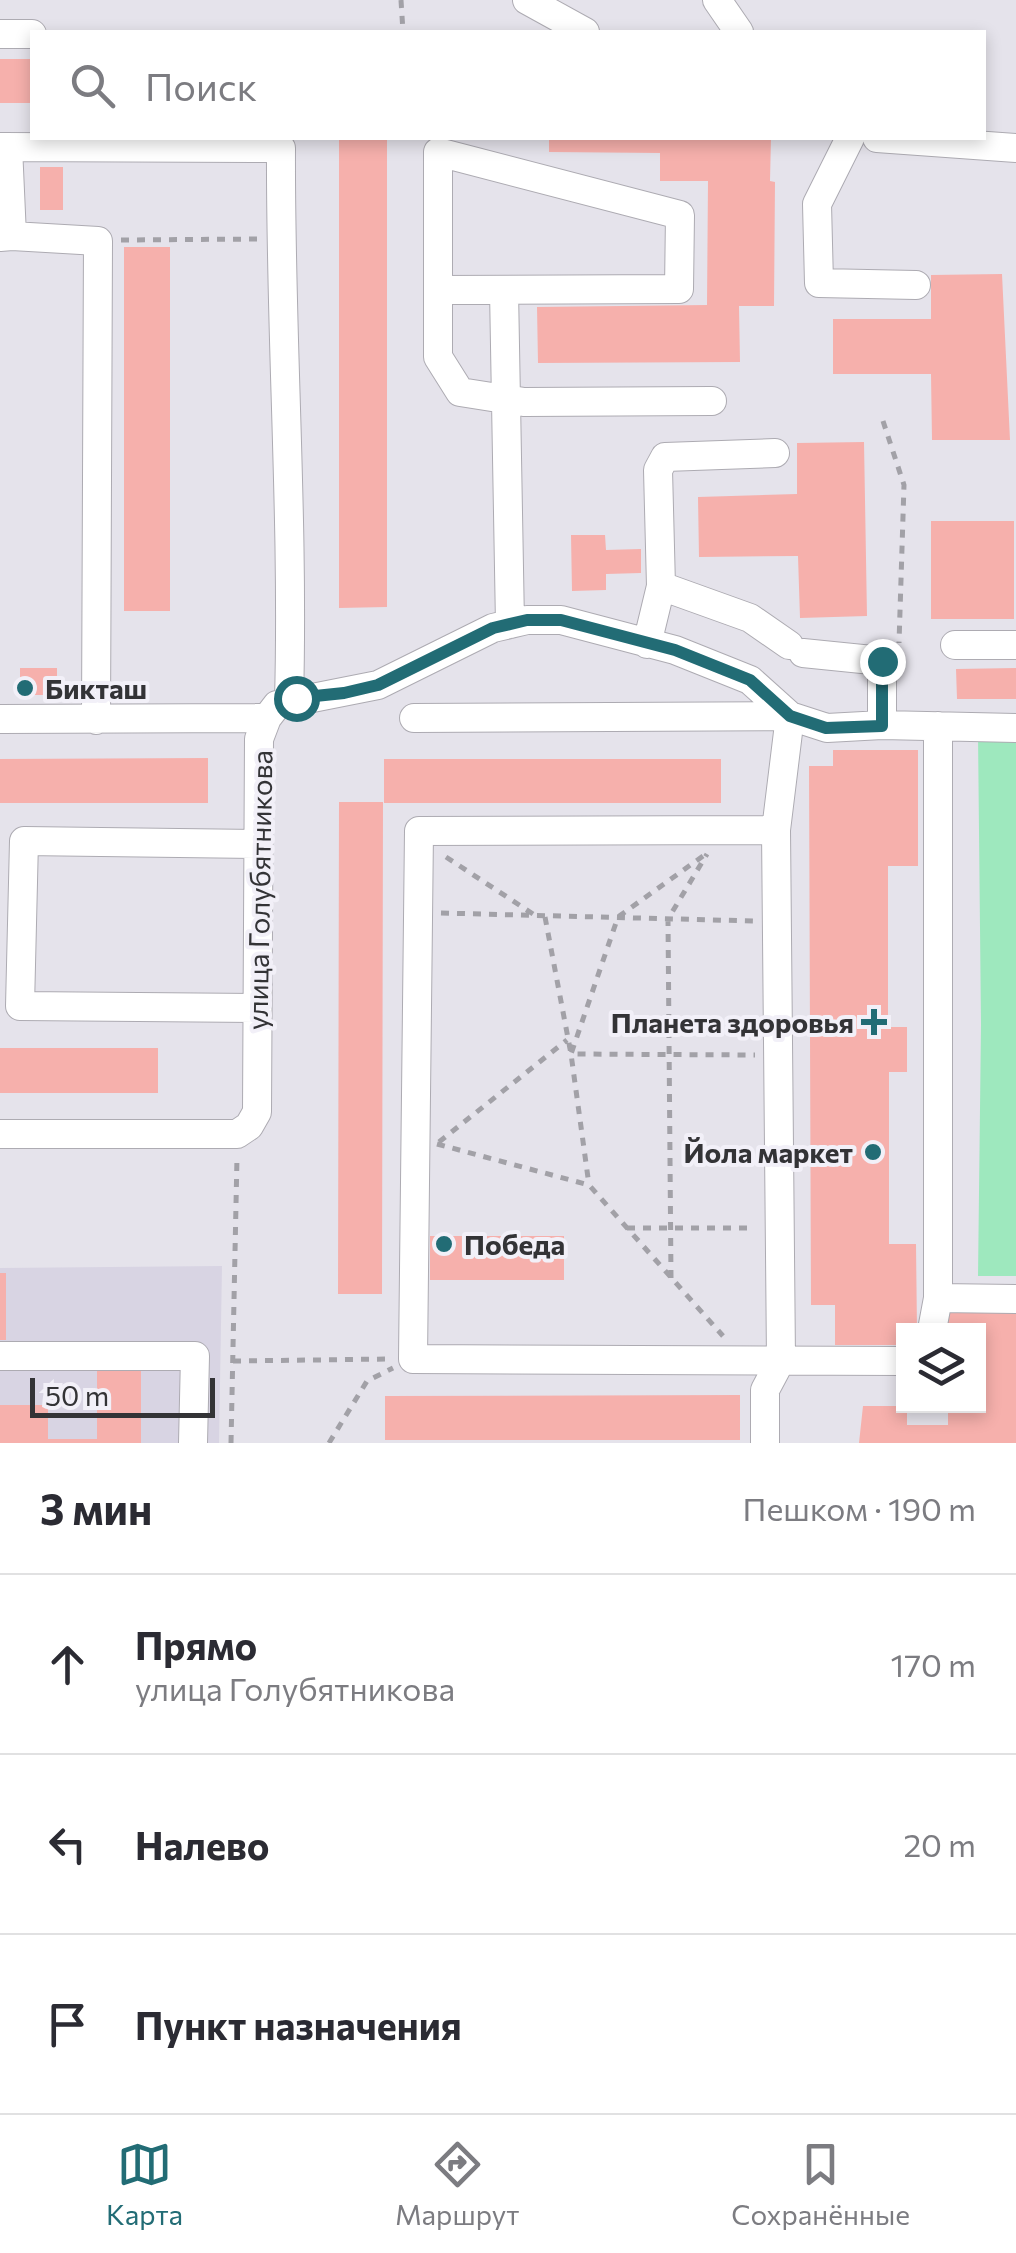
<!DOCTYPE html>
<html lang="ru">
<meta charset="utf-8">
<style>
:root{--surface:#fff;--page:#f7f7f7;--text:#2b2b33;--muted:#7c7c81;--line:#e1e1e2;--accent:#226c75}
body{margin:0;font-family:Commissioner,sans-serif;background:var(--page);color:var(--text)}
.controls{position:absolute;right:30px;bottom:30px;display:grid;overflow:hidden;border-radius:0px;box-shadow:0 5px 15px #0003}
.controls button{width:90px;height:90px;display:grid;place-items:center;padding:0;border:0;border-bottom:2px solid var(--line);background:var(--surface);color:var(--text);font:50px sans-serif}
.scale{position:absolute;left:30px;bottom:25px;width:185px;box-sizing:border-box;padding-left:10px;border:5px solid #333336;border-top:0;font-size:28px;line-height:35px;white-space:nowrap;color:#333336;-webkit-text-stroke:8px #f2f0f8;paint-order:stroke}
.stop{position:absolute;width:30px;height:30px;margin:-22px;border:8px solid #226c75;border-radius:50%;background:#fff}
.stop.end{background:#226c75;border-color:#fff;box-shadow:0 2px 10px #0008}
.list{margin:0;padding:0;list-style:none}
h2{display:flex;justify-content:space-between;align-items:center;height:130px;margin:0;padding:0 40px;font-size:42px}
h2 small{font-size:32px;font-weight:400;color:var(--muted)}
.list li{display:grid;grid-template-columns:65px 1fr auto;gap:30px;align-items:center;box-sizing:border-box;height:180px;padding:0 40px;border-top:2px solid var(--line)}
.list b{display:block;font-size:38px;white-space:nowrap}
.list p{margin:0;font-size:32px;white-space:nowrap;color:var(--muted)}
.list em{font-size:32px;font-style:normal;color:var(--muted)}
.icon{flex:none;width:55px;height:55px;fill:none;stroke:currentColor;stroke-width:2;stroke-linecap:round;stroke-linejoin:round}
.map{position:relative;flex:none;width:1016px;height:1443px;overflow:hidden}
.search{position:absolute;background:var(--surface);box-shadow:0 5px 15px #0003;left:30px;right:30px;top:30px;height:110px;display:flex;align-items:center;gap:25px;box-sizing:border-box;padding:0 35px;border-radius:0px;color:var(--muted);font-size:38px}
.sheet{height:670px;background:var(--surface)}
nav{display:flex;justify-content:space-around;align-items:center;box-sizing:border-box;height:140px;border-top:2px solid var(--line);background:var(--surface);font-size:28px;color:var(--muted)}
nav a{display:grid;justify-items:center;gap:5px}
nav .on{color:var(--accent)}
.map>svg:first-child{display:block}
.built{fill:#d8d4e3}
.green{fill:#9ee8be}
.building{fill:#f6b0ac}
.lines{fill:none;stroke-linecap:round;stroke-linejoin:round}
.minor-casing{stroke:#adabb2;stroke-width:30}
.path{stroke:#a2a1a7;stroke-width:5;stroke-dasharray:8 8;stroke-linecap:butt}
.minor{stroke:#fff;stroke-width:28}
.route{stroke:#226c75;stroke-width:12}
.poi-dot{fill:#226c75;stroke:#f2f0f8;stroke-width:4}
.labels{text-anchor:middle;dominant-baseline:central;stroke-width:8;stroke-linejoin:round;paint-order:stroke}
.poi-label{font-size:28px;font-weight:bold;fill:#333336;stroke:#f2f0f8;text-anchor:start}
.street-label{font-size:28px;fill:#333336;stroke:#f2f0f8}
</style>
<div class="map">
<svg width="1016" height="1443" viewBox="0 0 1016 1443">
<rect width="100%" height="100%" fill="#e5e3eb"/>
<!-- built -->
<path class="built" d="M222 1266 219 1443H0V1268Z"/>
<!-- green -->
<path class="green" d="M978 734 1016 736V1276H978L981 1025Z"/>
<!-- building -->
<path class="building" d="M0 59H32V103H0Z
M339 138H387V607L339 608Z
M549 138H771L770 181 775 182 774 306H739L740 362 538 363 537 307 707 305 708 181H660V153L549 152Z
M40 167H63V210H40Z
M124 247H170V611H124Z
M1002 274 1010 440H932L931 374H833V319H931V275Z
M864 442 867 616 800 618 798 556 699 557 698 497 797 494V443Z
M931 521H1014V619H931Z
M571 535H605L606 550 641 549V573L606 574V590L572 591Z
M20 668H57V695H20Z
M1016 668V699H957L956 669Z
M833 750H918V866H888V1027H907V1072H889V1244H916L917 1330H904V1345H835V1305H811L809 766H833Z
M208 758V803H0V759Z
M384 759H721V803H384Z
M339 802H383L382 1294H338Z
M0 1048H158V1093H0Z
M430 1236H564V1280H430Z
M0 1273H6V1340H0Z
M940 1311H1016V1443H859L863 1406H907V1425H948V1406H978V1330H940Z
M97 1365H141V1443H0V1405H48V1439H97Z
M740 1395V1440H385V1396Z"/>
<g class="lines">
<defs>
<path id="minor" d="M527 0 585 32
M717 0 739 32
M0 34H32
M850 138 817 204 819 283 916 285
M877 138 1016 148
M0 147 281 148C280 333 294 517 289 701
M12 236 98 241 96 720
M0 237 12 236 8 147
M438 290 679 289 680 215 438 152V357L460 392 524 402 712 401
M504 290 510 624
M661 586 750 618 789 645
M647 644 661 586 658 470 665 457 775 453
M955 645H1016
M803 653 882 661V725
M414 718 790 716 776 830 419 831 413 1359 904 1361
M0 719 267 718
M938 726V1298L1016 1299
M256 1008 20 1006 24 841 258 844
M0 1134H237L249 1126 257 1112 259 739 267 718 277 705 378 685 493 628 527 620H561L675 650 750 680 790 716 827 728 882 725 1016 728
M932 1330 938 1298
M0 1356H195L193 1443
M765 1443V1390L781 1360 776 830"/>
</defs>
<!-- minor casing -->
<use href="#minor" class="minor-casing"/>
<!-- path -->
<path class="path" d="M401 0 403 32
M121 240 260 239
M883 421 904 485 899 643
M703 856 618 917 571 1054 755 1055
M446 857 533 914
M441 913 755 921
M545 917 571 1054 589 1185
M439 1142 567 1040
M437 1144 589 1185 723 1336
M627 1228H754
M671 1278 668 919 707 854
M233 1361 390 1359
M231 1443 237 1157
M329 1443 367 1381 393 1368"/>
<!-- minor -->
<use href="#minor" class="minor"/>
</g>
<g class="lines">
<!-- route -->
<path class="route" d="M296 698 344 693 378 685 493 628 527 620H561L675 650 750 680 790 716 826 728 882 726V661"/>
</g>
<!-- markers -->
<g class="poi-dot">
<circle cx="25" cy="688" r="10"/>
<path d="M869 1007h10v10h10v10h-10v10h-10v-10h-10v-10h10z"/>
<circle cx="873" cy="1152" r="10"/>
<circle cx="444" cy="1244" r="10"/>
</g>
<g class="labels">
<!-- poi labels -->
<g class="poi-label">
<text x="45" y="688">Бикташ</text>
<text x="854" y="1022" text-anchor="end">Планета здоровья</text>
<text x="853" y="1152" text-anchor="end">Йола маркет</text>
<text x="464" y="1244">Победа</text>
</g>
<!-- street labels -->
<g class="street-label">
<text transform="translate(259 890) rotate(-89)">улица Голубятникова</text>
</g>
</g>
</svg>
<div class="controls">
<button><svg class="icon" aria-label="layers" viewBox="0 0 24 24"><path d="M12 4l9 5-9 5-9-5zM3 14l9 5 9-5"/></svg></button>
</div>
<div class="scale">50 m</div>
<div class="stop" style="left:296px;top:698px"></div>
<div class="stop end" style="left:882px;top:661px"></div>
<div class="search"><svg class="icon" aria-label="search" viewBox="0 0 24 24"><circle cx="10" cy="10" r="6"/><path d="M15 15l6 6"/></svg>Поиск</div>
</div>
<section class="sheet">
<h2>3 мин<small>Пешком · 190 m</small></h2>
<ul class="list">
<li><svg class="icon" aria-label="ahead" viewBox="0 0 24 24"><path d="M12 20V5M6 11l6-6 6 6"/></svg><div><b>Прямо</b><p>улица Голубятникова</p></div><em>170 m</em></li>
<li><svg class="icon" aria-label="left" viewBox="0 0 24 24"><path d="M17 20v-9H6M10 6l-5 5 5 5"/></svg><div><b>Налево</b></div><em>20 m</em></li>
<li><svg class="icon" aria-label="arrive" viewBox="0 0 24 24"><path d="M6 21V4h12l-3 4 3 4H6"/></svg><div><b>Пункт назначения</b></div></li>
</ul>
</section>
<nav>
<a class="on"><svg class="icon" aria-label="map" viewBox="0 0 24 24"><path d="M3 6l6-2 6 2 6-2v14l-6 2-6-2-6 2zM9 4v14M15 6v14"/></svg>Карта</a>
<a><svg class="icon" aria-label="directions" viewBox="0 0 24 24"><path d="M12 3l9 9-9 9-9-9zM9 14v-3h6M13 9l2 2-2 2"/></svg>Маршрут</a>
<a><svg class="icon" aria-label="saved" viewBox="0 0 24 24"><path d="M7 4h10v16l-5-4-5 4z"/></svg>Сохранённые</a>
</nav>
